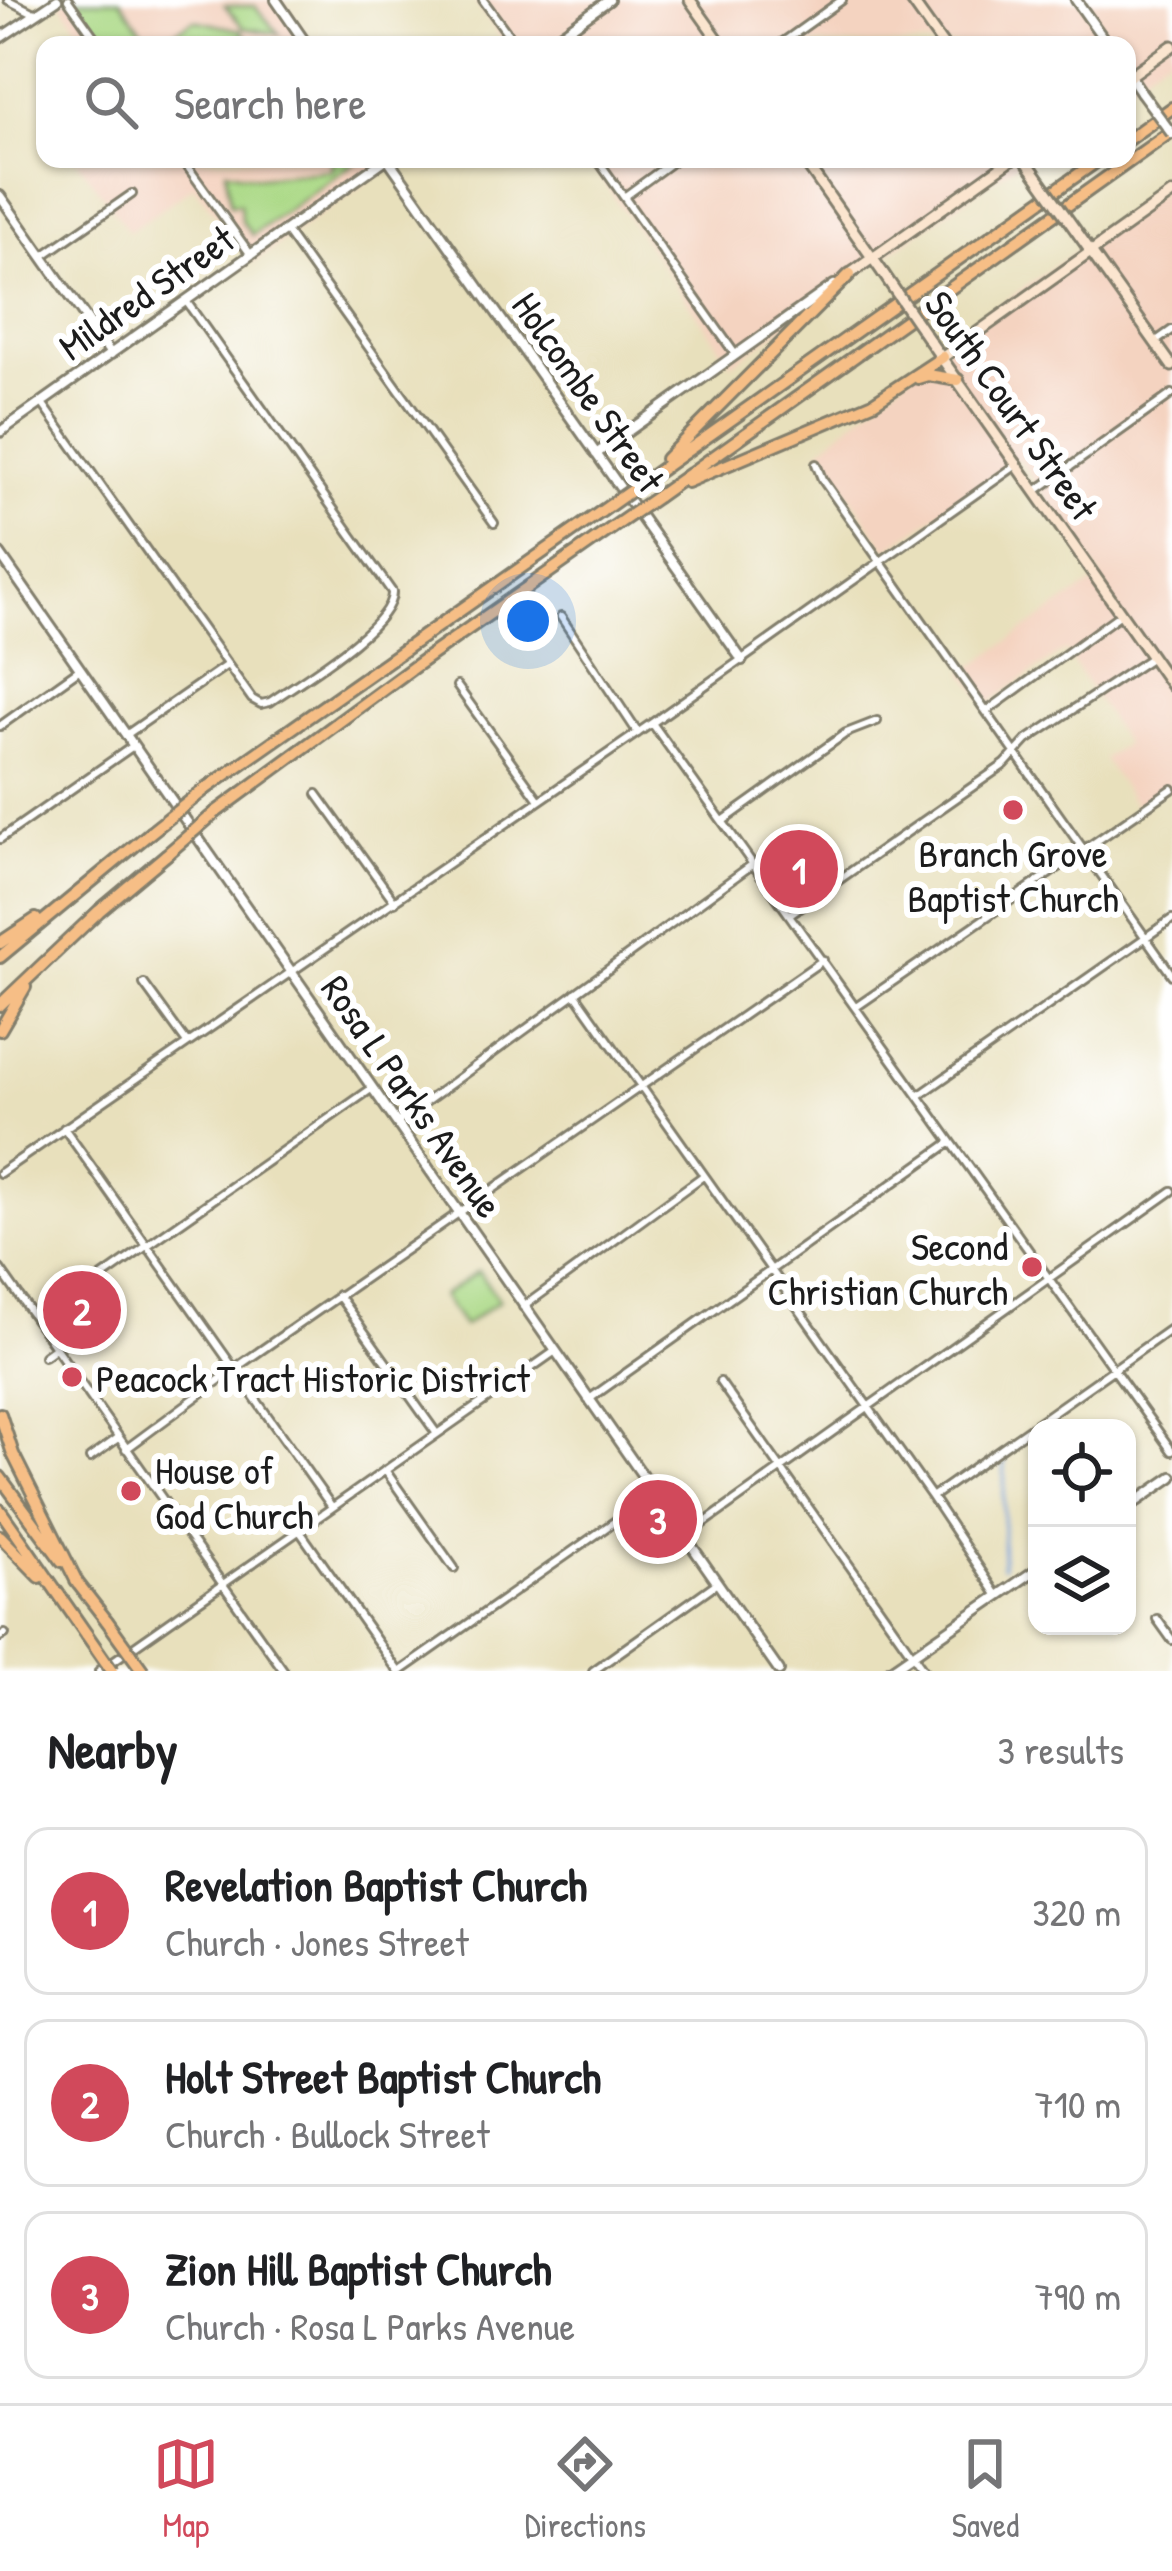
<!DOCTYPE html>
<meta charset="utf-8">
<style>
:root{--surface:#fff;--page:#f6f6f6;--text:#202124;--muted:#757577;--line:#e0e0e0;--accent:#d1495b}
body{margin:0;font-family:"Patrick Hand",sans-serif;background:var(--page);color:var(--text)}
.controls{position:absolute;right:36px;bottom:36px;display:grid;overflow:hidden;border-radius:24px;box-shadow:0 3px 9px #0004}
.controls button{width:108px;height:108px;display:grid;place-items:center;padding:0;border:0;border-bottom:3px solid var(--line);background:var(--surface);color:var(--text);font:60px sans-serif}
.you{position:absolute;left:528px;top:621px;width:42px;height:42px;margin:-30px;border:9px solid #fff;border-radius:50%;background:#1a73e8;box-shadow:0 0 0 18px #1a73e833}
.badge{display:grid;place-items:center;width:78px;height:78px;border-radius:50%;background:var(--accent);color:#fff;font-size:39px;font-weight:700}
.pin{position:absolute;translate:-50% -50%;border:6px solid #fff;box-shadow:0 3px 12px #0006}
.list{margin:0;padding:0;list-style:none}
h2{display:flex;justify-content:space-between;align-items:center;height:156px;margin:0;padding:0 48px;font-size:51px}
h2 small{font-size:39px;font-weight:400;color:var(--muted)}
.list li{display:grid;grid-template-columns:78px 1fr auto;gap:36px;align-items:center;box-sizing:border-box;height:168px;margin:0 24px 24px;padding:0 24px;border:3px solid var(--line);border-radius:24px}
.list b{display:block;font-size:45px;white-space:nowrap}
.list p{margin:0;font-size:39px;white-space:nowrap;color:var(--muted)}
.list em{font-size:39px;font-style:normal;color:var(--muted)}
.icon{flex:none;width:66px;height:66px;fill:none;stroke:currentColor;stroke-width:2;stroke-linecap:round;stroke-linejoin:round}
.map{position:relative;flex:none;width:1172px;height:1671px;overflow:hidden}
.search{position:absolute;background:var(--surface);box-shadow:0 3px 9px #0004;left:36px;right:36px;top:36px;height:132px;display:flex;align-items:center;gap:30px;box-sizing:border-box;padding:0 42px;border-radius:24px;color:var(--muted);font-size:45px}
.sheet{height:732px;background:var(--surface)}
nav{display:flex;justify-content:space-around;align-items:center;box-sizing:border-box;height:168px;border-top:3px solid var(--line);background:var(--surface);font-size:33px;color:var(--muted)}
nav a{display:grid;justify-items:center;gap:6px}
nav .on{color:var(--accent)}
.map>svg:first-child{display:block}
.built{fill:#f4d3c0}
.green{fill:#abd986;stroke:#647a51;stroke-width:3}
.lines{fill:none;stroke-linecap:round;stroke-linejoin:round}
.stream{stroke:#709ed9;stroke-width:3}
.minor-casing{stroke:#827e6c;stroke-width:12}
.tertiary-casing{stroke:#827e6c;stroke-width:14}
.secondary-casing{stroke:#827e6c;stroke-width:15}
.motorway-casing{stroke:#827e6c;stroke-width:16}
.minor{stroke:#fff;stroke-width:6}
.tertiary{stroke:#fff;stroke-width:8}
.secondary{stroke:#fbe5cf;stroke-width:9}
.motorway{stroke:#f6be86;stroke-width:10}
.tertiary-bridge-casing{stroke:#827e6c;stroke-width:14;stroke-linecap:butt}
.secondary-bridge-casing{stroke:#827e6c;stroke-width:15;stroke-linecap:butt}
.motorway-bridge-casing{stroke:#827e6c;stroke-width:16;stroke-linecap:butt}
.tertiary-bridge{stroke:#fff;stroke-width:8}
.secondary-bridge{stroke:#fbe5cf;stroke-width:9}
.motorway-bridge{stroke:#f6be86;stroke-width:10}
.poi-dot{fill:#d1495b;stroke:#fff;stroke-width:4.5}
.labels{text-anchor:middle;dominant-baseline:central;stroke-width:12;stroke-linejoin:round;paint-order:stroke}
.street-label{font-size:39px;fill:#1c1c1c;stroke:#fff}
.poi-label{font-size:39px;fill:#1c1c1c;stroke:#fff;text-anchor:start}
</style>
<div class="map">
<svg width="1172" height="1671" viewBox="0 0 1172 1671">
<rect width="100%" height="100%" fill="#fff"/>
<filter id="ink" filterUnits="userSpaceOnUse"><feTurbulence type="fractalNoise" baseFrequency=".00833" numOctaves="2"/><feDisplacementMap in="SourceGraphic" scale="24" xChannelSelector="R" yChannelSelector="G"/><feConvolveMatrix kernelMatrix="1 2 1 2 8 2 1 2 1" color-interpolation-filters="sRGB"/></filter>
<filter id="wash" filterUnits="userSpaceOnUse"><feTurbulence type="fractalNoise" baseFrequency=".004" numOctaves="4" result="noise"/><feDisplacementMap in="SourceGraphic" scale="48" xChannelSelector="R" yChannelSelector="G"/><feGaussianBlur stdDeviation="2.7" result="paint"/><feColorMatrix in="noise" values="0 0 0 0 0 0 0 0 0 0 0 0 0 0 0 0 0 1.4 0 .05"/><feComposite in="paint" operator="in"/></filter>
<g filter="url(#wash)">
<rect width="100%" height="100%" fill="#e8e0bc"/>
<!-- built -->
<path class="built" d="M58 0H283L314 45H92Z
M474 0H1172V53L1127 85V45H506Z
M76 159H394L396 162 252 263 194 186 129 232Z
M587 159H1023L732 364Z
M1172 183V784L1137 808 1103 759 1125 744 1065 650 987 705 964 672 1102 577 1018 458 887 550 819 450 950 340Z"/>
<!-- green -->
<path class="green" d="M74 0H120L150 41 145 45H106Z
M225 6H255L279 34 244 28Z
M194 20 241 30 246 37 160 45 161 40Z
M331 159H360L252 235 241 221 240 204 230 205 226 170 258 177 332 170Z
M478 1271 499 1301 463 1326 442 1296Z"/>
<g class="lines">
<!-- stream -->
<path class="stream" d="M1002 1567 1005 1457"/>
</g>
</g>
<g filter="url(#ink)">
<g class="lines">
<defs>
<path id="minor" d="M8 0 36 14
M68 0 100 45
M483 0 516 45
M779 45 842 0
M182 159 251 255
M597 159 735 354
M624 197 676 159
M285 230 494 523
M43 256 132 194
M1155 342 1172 330
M42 403 252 699 261 704 270 702C297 683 394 626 392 592L186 301
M816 464 822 479 1172 975
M1036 491 1172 394
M561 617 638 733
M457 686 539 800
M987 711 1122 613
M652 723 1172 1451
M0 726 80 669
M126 735 227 665
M317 794 395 902
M723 821 846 733 877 721
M0 839 133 746
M790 914 1005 764 1027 740 1152 657
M144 984 187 1043
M575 993 932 1497 998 1596
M856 1007 1172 789
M920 1095 1172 919
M397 1123 753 864
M64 1128 332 1507
M0 1173 652 723 1018 464
M0 1269 284 1671
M338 1295 437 1434
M523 1307 703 1176
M38 1322 371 1089
M44 1356 55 1348
M720 1382 924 1671
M588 1400 951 1142
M126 1449 234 1369 823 960
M90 1458 118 1438
M385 1470 454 1568
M932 1497 1172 1328
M299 1530 398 1671
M686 1536 1172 1191
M1157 1619 1172 1640
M0 1637 5 1634
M99 1671 554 1352
M401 1671 654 1494
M593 1671 717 1583"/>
<path id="tertiary" d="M276 0 307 45
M1076 0 1108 45
M0 38 57 0
M546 45 609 0
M1127 71 1141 92
M388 159 742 660
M0 196 111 354
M0 432 386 159
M596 454 834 285
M0 554 779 1671
M1127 1508 1172 1477
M889 1671 1037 1569"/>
<path id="secondary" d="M690 0 722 45
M911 0 943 45
M1127 78 1172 46
M803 159 883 273
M1025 159 1032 169
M1079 235 1172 366
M850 274 1012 159
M929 340 1172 686
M943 357 1172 194"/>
<path id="motorway" d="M1127 140 1172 108
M918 378 928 375 958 380
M666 459 850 274
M646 480 1100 159
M687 482 873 403 943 357
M657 497 1172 131
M204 790 602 511
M216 812 418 664 612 528
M0 943 36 919
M0 957 150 833
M0 1005 99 911 166 855
M0 1030 25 987
M0 1414 13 1454 78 1584
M0 1477 62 1561
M0 1510 87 1635
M0 1536 40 1577
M76 1581 107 1621"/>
</defs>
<!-- minor casing -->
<use href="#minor" class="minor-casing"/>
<!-- tertiary casing -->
<use href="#tertiary" class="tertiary-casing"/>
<!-- secondary casing -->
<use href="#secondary" class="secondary-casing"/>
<!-- motorway casing -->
<use href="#motorway" class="motorway-casing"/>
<!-- minor -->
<use href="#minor" class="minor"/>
<!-- tertiary -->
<use href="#tertiary" class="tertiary"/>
<!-- secondary -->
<use href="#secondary" class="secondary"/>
<!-- motorway -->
<use href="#motorway" class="motorway"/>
<defs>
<path id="tertiary-bridge" d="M1141 92 1172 134"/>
<path id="secondary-bridge" d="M1032 169 1079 235
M883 273 929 340"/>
<path id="motorway-bridge" d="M602 511 646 480
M612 528 657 497
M150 833 204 790
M166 855 216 812
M107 1621 143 1671
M87 1635 112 1671"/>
</defs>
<!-- tertiary-bridge casing -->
<use href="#tertiary-bridge" class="tertiary-bridge-casing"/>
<!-- secondary-bridge casing -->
<use href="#secondary-bridge" class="secondary-bridge-casing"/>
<!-- motorway-bridge casing -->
<use href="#motorway-bridge" class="motorway-bridge-casing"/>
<!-- tertiary-bridge -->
<use href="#tertiary-bridge" class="tertiary-bridge"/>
<!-- secondary-bridge -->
<use href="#secondary-bridge" class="secondary-bridge"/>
<!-- motorway-bridge -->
<use href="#motorway-bridge" class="motorway-bridge"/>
</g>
</g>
<!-- markers -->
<g class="poi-dot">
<circle cx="1013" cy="810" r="12"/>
<circle cx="1032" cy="1267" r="12"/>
<circle cx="72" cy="1377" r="12"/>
<circle cx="131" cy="1491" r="12"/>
</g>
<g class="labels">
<!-- street labels -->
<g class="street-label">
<text transform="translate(146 292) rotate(-35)">Mildred Street</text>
<text transform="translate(589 392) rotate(55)">Holcombe Street</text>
<text transform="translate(1012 405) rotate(55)">South Court Street</text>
<text transform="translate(413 1096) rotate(55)">Rosa L Parks Avenue</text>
</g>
<!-- poi labels -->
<g class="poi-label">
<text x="1013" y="852" text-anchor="middle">Branch Grove<tspan x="1013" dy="45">Baptist Church</tspan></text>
<text x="1008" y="1245" text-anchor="end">Second<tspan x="1008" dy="45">Christian Church</tspan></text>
<text x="96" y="1377">Peacock Tract Historic District</text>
<text x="155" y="1469">House of<tspan x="155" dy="45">God Church</tspan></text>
</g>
</g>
</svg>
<div class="controls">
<button><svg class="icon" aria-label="locate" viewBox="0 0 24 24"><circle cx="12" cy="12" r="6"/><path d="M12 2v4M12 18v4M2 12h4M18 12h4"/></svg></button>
<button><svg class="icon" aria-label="layers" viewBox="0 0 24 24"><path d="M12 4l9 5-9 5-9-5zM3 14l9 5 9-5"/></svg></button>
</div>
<div class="you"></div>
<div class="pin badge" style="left:799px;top:869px">1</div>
<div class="pin badge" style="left:82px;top:1310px">2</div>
<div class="pin badge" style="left:658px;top:1519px">3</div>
<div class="search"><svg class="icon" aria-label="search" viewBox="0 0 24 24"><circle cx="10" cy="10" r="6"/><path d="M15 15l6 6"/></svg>Search here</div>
</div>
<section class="sheet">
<h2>Nearby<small>3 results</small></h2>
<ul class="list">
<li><span class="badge">1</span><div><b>Revelation Baptist Church</b><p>Church · Jones Street</p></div><em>320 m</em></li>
<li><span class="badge">2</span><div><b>Holt Street Baptist Church</b><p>Church · Bullock Street</p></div><em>710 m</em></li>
<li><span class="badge">3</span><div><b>Zion Hill Baptist Church</b><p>Church · Rosa L Parks Avenue</p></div><em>790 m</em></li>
</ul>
</section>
<nav>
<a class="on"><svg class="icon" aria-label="map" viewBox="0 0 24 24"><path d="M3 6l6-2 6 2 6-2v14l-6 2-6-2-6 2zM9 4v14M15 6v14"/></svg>Map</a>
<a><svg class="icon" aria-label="directions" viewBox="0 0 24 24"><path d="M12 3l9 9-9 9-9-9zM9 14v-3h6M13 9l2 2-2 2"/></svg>Directions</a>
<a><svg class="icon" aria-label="saved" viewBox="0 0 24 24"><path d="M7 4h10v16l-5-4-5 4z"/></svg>Saved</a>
</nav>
